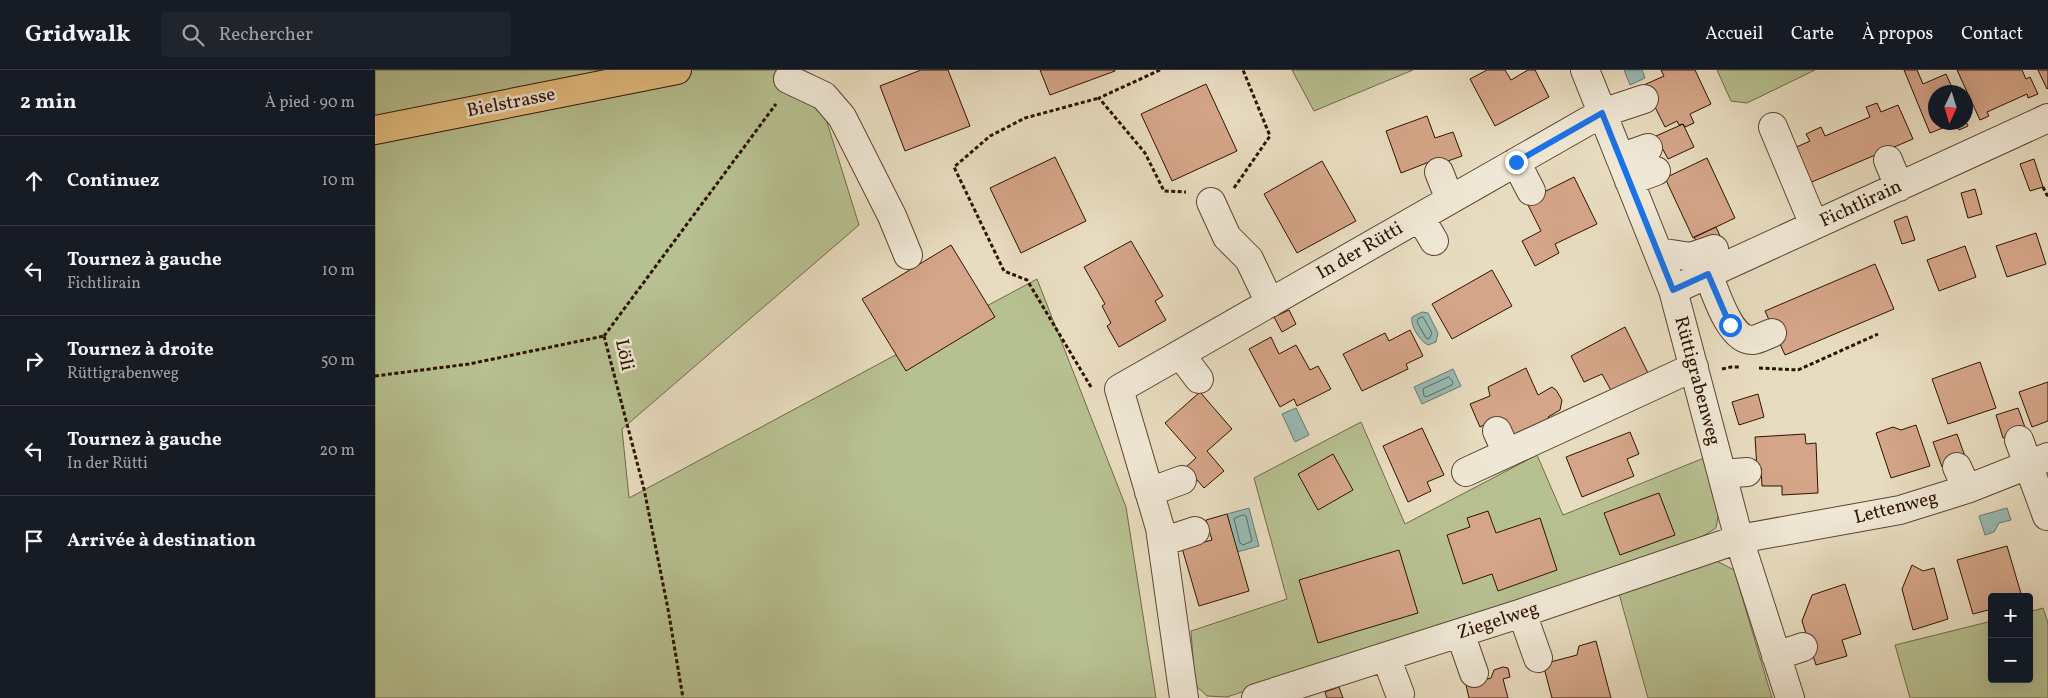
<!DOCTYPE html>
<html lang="fr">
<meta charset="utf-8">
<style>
:root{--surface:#171b24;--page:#20242c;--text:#f1f3f6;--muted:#9ea1a6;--line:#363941}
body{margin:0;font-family:Vollkorn,serif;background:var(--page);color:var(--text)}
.controls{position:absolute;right:15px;bottom:15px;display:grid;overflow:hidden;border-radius:5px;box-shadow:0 5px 20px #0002}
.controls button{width:45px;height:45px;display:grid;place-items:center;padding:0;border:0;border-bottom:1px solid var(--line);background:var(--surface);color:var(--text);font:25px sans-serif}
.compass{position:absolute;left:1553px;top:15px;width:45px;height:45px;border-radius:50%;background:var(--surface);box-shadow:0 5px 20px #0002;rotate:184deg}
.stop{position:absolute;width:15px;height:15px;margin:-11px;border:4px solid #1a73e8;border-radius:50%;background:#fff}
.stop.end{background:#1a73e8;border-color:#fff;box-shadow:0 1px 5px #0008}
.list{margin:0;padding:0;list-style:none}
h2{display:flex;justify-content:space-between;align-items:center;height:65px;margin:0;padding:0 20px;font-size:21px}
h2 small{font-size:16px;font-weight:400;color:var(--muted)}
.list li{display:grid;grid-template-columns:32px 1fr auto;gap:15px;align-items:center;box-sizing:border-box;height:90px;padding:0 20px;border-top:1px solid var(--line)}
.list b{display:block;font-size:19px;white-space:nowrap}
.list p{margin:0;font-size:16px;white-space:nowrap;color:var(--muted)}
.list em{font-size:16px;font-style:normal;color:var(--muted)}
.icon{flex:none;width:28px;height:28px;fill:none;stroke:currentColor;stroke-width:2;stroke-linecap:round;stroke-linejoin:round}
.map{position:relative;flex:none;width:1673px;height:628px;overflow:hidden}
header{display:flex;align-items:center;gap:30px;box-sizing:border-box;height:70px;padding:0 25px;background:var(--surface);border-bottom:1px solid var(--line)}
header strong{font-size:24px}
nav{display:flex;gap:28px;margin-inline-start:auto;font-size:18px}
.search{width:350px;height:45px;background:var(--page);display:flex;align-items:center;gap:12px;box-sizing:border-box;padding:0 18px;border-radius:5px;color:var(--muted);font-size:19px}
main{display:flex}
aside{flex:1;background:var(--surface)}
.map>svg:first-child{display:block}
.green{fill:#b7c091;stroke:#726a48}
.water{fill:#97bbb5;stroke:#6d786d}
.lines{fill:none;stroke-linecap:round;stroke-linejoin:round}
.shore{stroke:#62675a;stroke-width:1}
.building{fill:#d4a588;stroke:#2e1300}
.minor-casing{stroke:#5c4530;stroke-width:30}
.major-casing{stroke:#2e1300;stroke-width:30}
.path{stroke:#2e1300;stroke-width:3;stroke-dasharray:4 2.5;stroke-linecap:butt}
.minor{stroke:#f0e8d6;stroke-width:28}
.major{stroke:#e4be80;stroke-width:28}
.route{stroke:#1a73e8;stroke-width:6}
.labels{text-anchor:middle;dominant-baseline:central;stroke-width:5;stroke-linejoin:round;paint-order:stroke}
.street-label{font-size:19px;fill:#2e1300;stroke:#f0e8d6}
</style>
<header>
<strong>Gridwalk</strong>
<div class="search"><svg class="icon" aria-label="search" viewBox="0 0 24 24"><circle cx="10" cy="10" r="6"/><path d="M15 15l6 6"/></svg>Rechercher</div>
<nav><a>Accueil</a><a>Carte</a><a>À propos</a><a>Contact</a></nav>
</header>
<main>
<aside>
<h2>2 min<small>À pied · 90 m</small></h2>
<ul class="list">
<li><svg class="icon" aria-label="ahead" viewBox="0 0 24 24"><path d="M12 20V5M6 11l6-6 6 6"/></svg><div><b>Continuez</b></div><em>10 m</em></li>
<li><svg class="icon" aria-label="left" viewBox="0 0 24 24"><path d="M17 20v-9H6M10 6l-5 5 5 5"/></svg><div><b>Tournez à gauche</b><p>Fichtlirain</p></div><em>10 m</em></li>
<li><svg class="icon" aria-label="right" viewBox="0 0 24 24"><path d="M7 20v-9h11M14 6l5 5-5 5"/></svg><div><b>Tournez à droite</b><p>Rüttigrabenweg</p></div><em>50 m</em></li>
<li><svg class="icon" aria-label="left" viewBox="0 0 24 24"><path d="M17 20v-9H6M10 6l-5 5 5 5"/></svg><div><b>Tournez à gauche</b><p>In der Rütti</p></div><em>20 m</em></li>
<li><svg class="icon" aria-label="arrive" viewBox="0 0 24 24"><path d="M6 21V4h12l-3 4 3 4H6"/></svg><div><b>Arrivée à destination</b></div></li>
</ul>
</aside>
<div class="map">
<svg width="1673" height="628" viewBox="0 0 1673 628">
<rect width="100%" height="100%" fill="#e8dcc0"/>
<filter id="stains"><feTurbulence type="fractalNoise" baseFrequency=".004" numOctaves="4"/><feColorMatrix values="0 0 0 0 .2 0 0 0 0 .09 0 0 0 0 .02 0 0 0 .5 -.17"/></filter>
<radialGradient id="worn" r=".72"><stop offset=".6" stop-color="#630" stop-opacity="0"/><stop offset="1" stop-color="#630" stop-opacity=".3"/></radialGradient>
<!-- green -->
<path class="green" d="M0 0H413L451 49 484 155 247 359 254 428 662 209 751 437 781 628H0Z
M917 0H1038L939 41Z
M1342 0H1440L1372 33 1356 31Z
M986 352 1030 454 1162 385 1188 445 1329 388 1345 436 1341 458 1322 470 852 627 832 626 820 615 816 561 912 529 879 408Z
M1338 489 1359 500 1397 628H1273L1243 520Z
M1668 538 1673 553V628H1535L1520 575 1617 551V609H1654V542Z"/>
<!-- water -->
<path class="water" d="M1249 0H1267L1270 8 1255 15Z
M1047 242 1053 243 1063 263 1061 272 1053 275C1045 271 1035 256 1037 247Z
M1078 299 1086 316 1047 334 1039 317Z
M921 338 934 365 920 372 907 344Z
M874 438 884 476 862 482 852 444Z
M1632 438 1636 450 1624 453 1619 462 1610 465 1604 446Z"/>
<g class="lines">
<!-- shore -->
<path class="shore" d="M1048 247 1057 263 1054 269 1051 268 1042 252 1043 249Z
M1074 307 1078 312 1077 315 1051 327 1049 326 1048 319Z
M868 445 871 446 877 471 868 475 865 473 859 449Z"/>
</g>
<!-- building -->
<path class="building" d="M546 0H573L595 56 530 81 505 16Z
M665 0H740V1L675 25Z
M1112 0H1130L1136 10 1153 0H1160L1174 27 1120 56 1095 9Z
M1286 0H1320L1336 34 1315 44 1319 53 1310 57 1308 54 1304 55 1302 51 1290 57 1269 15 1289 6Z
M1529 0H1542L1548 14 1571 4 1579 22H1560V52H1590V49L1593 56 1584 60 1580 53 1555 63Z
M1582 0H1647L1651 9 1655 7 1663 24 1653 28 1652 24 1612 42 1614 46 1605 50Z
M1663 0H1673V18L1672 19Z
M831 14 862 81 797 111 766 44Z
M1502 33 1506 42 1523 35 1538 69 1432 114 1417 79 1435 71 1431 64 1446 57 1450 66 1495 47 1491 37Z
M1052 46 1060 68 1078 62 1087 86 1056 97 1054 92 1026 103 1011 61Z
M1308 54 1319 77 1293 89 1281 66Z
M680 87 711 151 646 183 615 118Z
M1332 88 1360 148 1318 168 1290 108Z
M1659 89 1668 117 1655 121 1645 94Z
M947 91 981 151 922 183 889 124Z
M1199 107 1222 154 1180 174 1184 183 1160 196 1147 171 1166 161 1151 131Z
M1600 119 1607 144 1593 148 1586 123Z
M1532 146 1540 170 1527 174 1519 151Z
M1341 157 1346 168 1324 177 1319 167Z
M1661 163 1671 194 1632 207 1621 176Z
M756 171 788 226 780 231 791 250 744 277 732 256 736 253 727 236 730 234 709 197Z
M576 175 620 247 531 301 487 229Z
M1590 176 1601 207 1564 221 1552 190Z
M1500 194 1519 239 1410 285 1390 241Z
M1117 200 1137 236 1077 269 1057 234Z
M914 240 921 254 907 262 899 247Z
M1250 257 1274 305 1238 324 1227 304 1209 312 1196 286Z
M1035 260 1048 286 1031 294 1033 299 987 321 968 284 1010 263 1014 271Z
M896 267 904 284 921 275 935 300 943 296 956 319 922 336 919 329 905 337 874 279Z
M1605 292 1621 338 1573 354 1557 309Z
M1151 298 1163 325 1177 317 1181 320 1187 330 1185 340 1173 347 1175 350 1136 369 1125 347 1105 357 1095 334 1115 326 1113 317Z
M1673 312V351L1657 357 1644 322Z
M825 322 857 359 832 381 849 401 829 418 811 397 821 388 790 353Z
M1383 324 1389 347 1364 355 1357 332Z
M1643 338 1651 360 1628 368 1621 345Z
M1541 355 1555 396 1516 408 1501 363 1518 357 1526 360Z
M1047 358 1069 405 1052 412 1056 421 1033 432 1008 376Z
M1255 362 1264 384 1252 389 1259 406 1207 427 1191 387Z
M1430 364 1431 374 1441 373 1443 423 1407 425V416H1387L1386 398 1382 399 1380 367Z
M1582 364 1591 389 1567 397 1558 372Z
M958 384 978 420 943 440 923 404Z
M1284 423 1300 465 1245 485 1229 443Z
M1113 441 1121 463 1165 448 1182 500 1123 521 1117 504 1088 514 1072 465 1095 457 1092 448Z
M852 444 874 521 824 536 807 478 837 470 831 450Z
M1632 476 1647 527H1617V539L1598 544 1582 490Z
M1024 480 1043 543 943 573 924 510Z
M1537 495 1548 501 1559 498 1573 549 1538 560 1527 519Z
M1470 514 1486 564 1467 570 1472 586 1441 595 1427 551 1437 525Z
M1221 571 1236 628H1177L1168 594 1202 585 1204 576Z
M1128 597 1133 598 1135 607 1128 609 1133 628H1094L1091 615 1116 608 1119 600Z
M964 617 968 628H952L950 622Z"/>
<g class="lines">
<defs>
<path id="minor" d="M1210 0 1298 220 1364 469 1415 628
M413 9 449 26 467 47 517 146 533 185
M1398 57 1439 155
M1245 88 1273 78
M1513 90 1524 117
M1141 92 1156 121
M1064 102 1075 130
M1254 111 1281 101
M836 132 852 167 874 189 895 233
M1045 147 1059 171
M1283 182 1316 187 1339 179
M1333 204C1340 221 1355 272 1378 270 1384 269 1391 265 1397 263
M1298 220 1673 48
M805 284 824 309
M1122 361 1132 383
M1644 370 1672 446
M1582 397 1592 419
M1091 402 1319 297
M1347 404 1372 402
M774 422 807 410
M787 472 820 461
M1147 543 1163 588
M1085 563 1099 603
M1401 586 1428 577
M1011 587 1025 624
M809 628 785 458 744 319 1227 43 1269 29
M881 628 1147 543 1364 469 1525 440 1592 419 1673 387"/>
<path id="major" d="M0 60 302 0"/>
</defs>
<!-- minor casing -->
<use href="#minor" class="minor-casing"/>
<!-- major casing -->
<use href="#major" class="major-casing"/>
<!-- path -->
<path class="path" d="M785 0 724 28 770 83 789 121 811 122
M1668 117 1673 127
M859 118 895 66 868 0
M229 266 269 419 293 539 308 628
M229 266 401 34
M1384 298 1423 300 1503 264
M1347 299 1356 297H1365
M0 306 94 294 229 266
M716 317 652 210 629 201 579 97 615 66 650 48 724 28"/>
<!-- minor -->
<use href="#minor" class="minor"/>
<!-- major -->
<use href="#major" class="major"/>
</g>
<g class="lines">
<!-- route -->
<path class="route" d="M1141 92 1227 43 1298 220 1333 204 1355 255"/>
</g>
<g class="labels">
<!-- street labels -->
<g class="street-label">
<text transform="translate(136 33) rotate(-11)">Bielstrasse</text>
<text transform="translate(1486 134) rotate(-25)">Fichtlirain</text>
<text transform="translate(985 181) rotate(-30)">In der Rütti</text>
<text transform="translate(249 285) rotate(78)">Löli</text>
<text transform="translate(1322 311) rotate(75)">Rüttigrabenweg</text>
<text transform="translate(1521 438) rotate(-14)">Lettenweg</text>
<text transform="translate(1123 551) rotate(-18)">Ziegelweg</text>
</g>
</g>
<rect width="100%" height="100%" filter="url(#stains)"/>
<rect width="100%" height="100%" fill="url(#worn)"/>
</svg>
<div class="controls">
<button>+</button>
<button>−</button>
</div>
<svg class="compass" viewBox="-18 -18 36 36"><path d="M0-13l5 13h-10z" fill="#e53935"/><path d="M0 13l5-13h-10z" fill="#9ea1a6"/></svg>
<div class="stop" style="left:1355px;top:255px"></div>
<div class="stop end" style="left:1141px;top:92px"></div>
</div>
</main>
